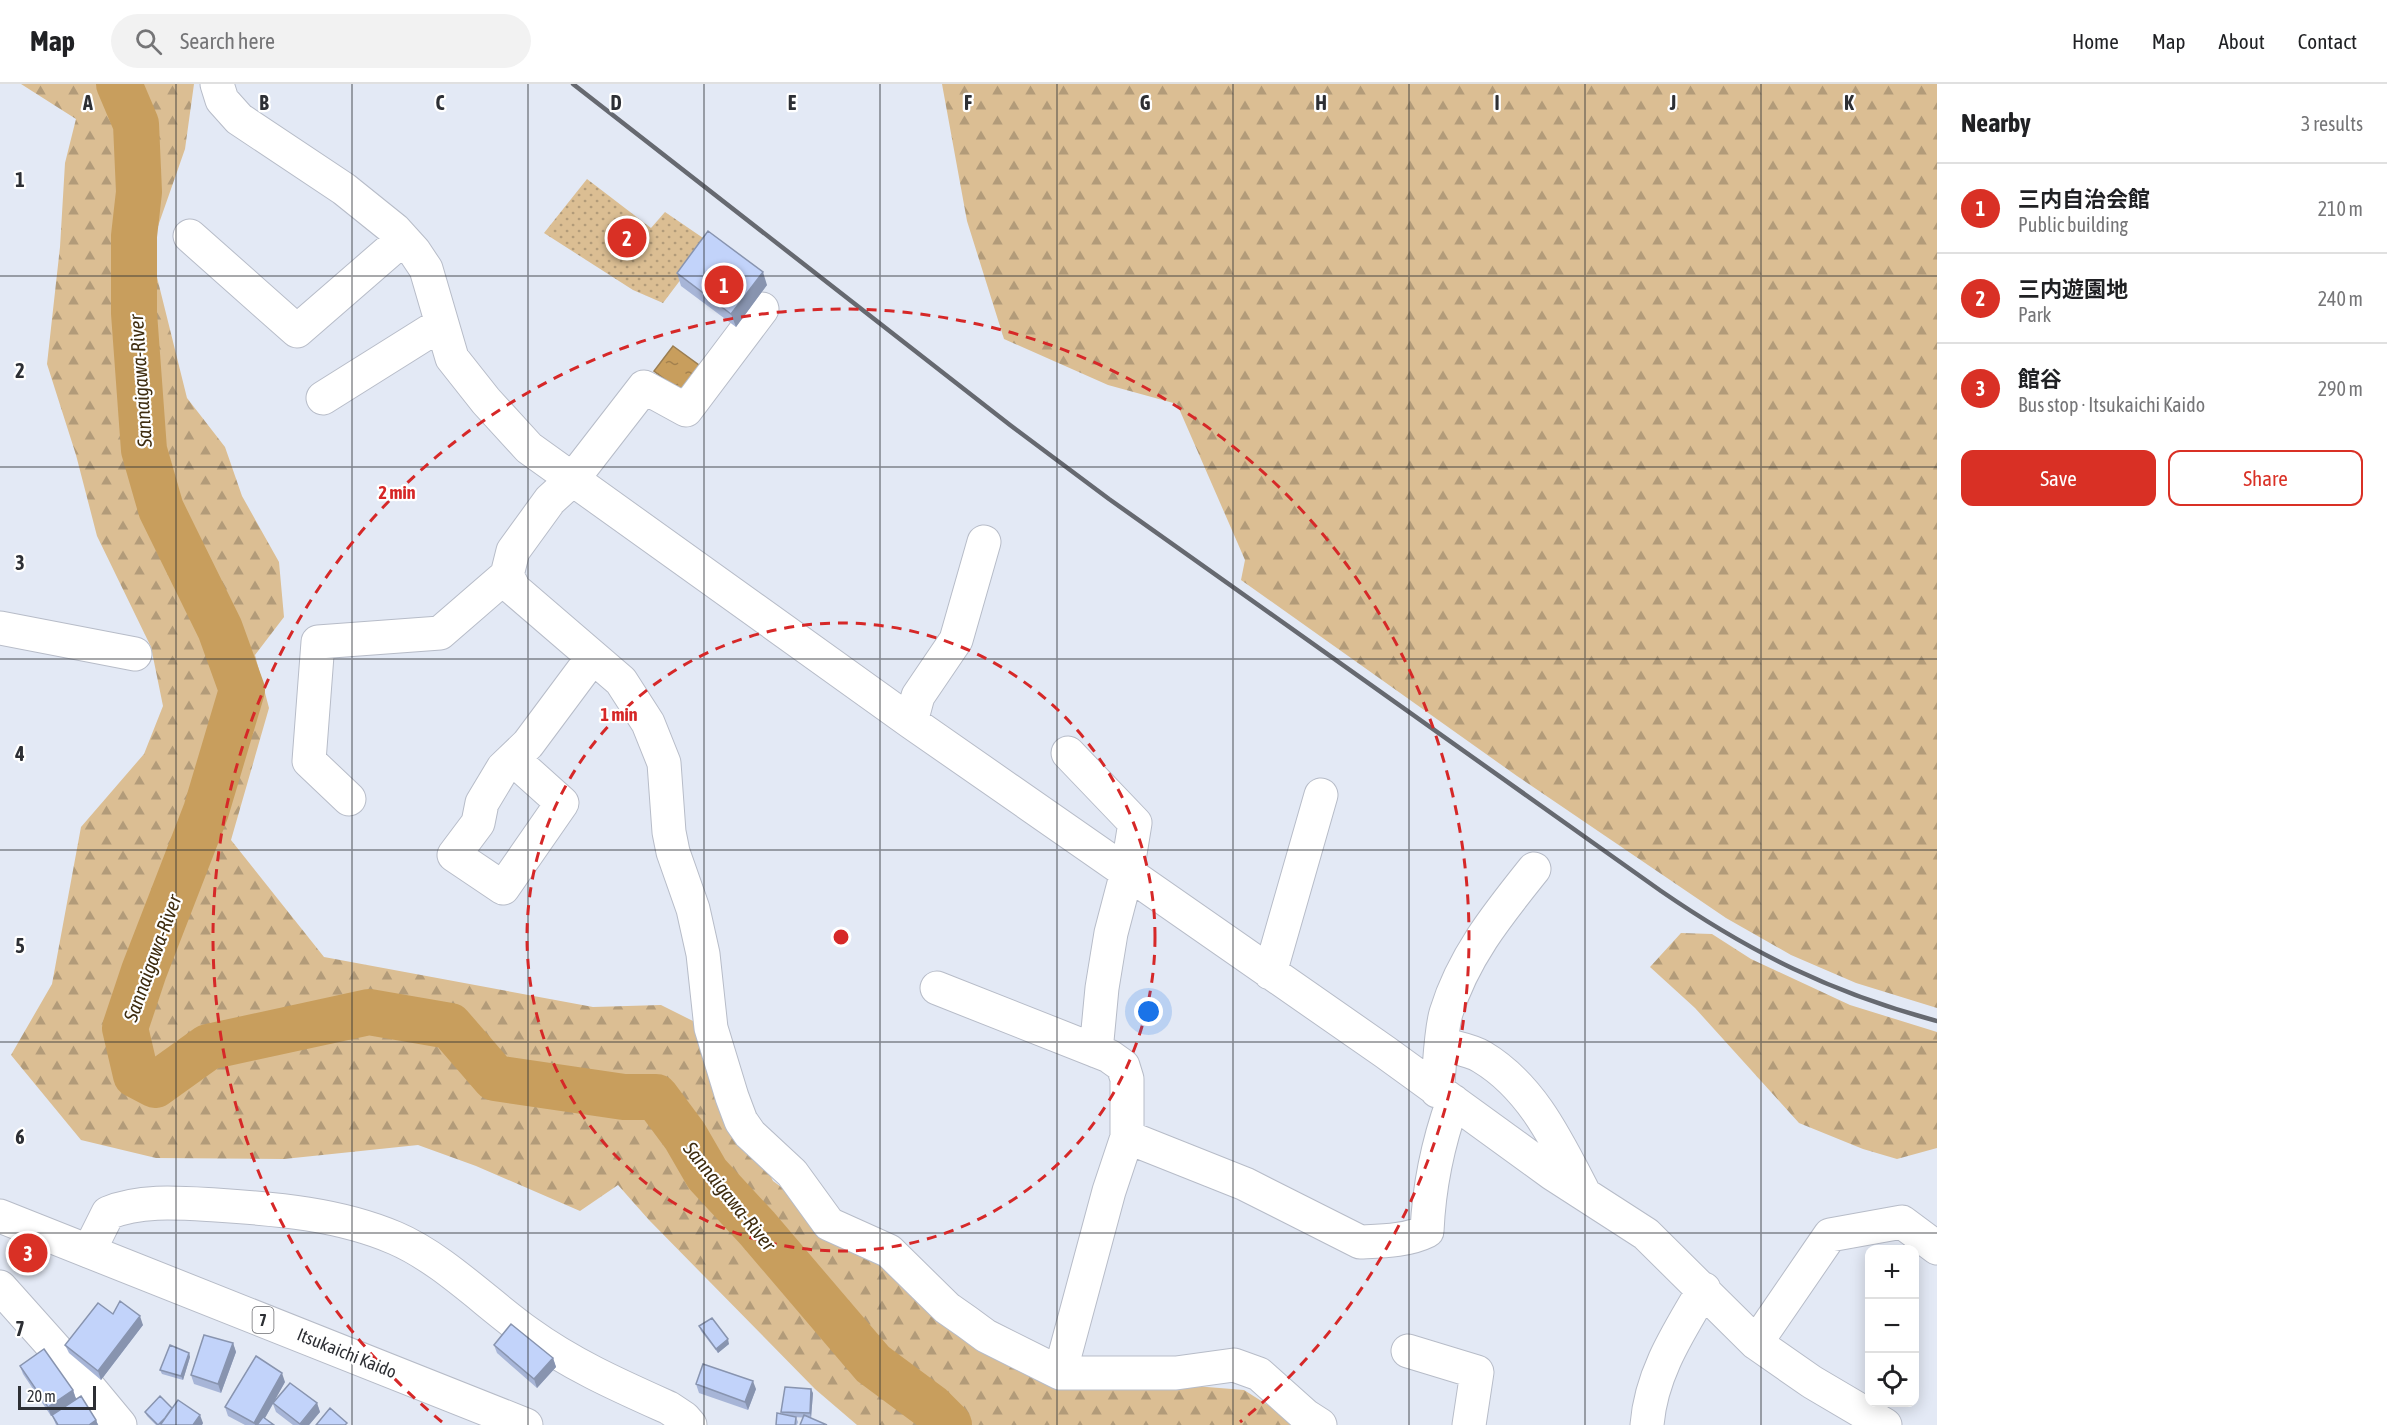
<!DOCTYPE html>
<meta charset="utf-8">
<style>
:root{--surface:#fff;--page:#f2f2f2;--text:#202124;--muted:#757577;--line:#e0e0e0;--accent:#d93025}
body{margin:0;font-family:"Asap Condensed","Noto Sans JP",sans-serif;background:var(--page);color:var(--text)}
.controls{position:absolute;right:18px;bottom:18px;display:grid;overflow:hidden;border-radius:12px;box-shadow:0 3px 15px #0003}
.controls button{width:54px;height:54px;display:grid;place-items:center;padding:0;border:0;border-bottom:2px solid var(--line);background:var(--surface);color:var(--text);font:30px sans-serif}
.scale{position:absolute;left:18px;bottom:15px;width:78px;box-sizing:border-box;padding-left:6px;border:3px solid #2d2f34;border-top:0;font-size:16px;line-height:21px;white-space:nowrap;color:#2d2f34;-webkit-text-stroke:4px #fff;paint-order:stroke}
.you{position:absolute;left:1149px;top:928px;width:21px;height:21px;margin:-15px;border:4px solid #fff;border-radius:50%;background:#1a73e8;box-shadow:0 0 0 9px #1a73e833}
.badge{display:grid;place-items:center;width:39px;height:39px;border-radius:50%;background:var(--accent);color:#fff;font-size:20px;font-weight:700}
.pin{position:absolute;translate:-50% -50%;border:3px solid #fff;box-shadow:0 2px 6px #0006}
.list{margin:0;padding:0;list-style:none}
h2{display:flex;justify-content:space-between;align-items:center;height:78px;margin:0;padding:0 24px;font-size:26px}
h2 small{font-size:20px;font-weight:400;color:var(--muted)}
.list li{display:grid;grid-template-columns:39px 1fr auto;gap:18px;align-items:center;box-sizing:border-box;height:90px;padding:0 24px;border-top:2px solid var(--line)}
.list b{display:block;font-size:22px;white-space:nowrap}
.list p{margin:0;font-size:20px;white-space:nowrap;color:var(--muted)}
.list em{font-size:20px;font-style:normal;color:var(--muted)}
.actions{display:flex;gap:12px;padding:18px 24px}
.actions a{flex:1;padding:14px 0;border:2px solid var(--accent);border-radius:12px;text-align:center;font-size:21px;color:var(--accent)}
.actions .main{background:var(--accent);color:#fff}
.icon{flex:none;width:33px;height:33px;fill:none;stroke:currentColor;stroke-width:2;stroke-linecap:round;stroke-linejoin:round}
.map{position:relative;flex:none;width:1937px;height:1341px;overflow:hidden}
header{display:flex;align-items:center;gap:36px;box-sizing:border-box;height:84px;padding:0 30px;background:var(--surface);border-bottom:2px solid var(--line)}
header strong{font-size:28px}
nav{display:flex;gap:33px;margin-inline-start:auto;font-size:21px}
.search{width:420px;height:54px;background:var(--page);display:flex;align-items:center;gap:15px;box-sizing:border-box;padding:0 21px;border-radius:33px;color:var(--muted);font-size:22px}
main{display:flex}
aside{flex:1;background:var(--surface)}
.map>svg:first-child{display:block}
.forest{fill:url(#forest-firs)}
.park{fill:url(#park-dots)}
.water{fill:url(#water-ripples);stroke:#9a7d51;stroke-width:1.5}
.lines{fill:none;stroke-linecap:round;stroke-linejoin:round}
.river{stroke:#c89e5d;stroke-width:46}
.minor-casing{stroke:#b7bcc8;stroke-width:35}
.major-casing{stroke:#b7bcc8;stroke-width:35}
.minor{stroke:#fff;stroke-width:33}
.major{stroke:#fff;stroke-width:33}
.rail{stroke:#666970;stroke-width:4.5}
.wall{fill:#a7b5d7}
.shaded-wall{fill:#8894af}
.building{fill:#c2d3fa;stroke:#8894af;stroke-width:1.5}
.grid{fill:none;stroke:#2d2f34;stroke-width:1.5;stroke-opacity:0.55}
.ring{fill:none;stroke:#d62828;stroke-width:3;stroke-dasharray:10 8}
.labels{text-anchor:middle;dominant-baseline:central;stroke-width:4.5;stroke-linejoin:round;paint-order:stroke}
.shield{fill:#fff;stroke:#6c6d71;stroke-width:1.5}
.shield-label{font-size:16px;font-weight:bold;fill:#2d2f34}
.street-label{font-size:18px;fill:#2d2f34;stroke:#fff}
.water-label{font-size:20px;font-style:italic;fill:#3e2c0f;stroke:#fff}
.grid-label{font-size:20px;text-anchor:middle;font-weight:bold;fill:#2d2f34;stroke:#fff;stroke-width:4.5;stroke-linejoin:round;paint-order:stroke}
.centre{fill:#d62828;stroke:#fff;stroke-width:3}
.ring-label{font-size:18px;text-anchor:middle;font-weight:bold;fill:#d62828;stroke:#fff;stroke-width:4.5;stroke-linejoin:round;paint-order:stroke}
</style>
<header>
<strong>Map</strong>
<div class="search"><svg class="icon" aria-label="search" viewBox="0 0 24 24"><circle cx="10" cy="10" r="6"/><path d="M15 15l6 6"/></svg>Search here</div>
<nav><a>Home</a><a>Map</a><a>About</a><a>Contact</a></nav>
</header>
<main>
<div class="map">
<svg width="1937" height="1341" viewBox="0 0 1937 1341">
<defs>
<pattern id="forest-firs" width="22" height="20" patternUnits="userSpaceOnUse" patternTransform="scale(1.5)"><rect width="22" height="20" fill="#dbbe93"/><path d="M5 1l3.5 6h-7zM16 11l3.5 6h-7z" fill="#b29b79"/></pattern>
<pattern id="park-dots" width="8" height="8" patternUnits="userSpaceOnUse" patternTransform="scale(1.5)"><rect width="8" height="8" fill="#dbbe93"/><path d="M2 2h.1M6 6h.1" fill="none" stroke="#b29b79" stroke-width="1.8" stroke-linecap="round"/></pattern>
<pattern id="water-ripples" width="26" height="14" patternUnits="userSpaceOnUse" patternTransform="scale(1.5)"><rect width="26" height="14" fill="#c89e5d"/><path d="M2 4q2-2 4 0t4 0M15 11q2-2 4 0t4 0" fill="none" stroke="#a3814e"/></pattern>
</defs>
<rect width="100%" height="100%" fill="#e3e9f5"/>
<!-- forest -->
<path class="forest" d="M21 0H194L185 65 150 165 187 314 225 363 242 412 279 478 284 533 255 571 269 624 231 756 324 873 593 923 661 921 695 938 773 1097 984 1252 1133 1297 1244 1306 1299 1341H857L815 1305 649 1136 618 1101 580 1127 476 1082 418 1061 284 1075 156 1074 81 1056 11 971 52 900 81 743 144 670 163 622 151 563 97 452 76 371 47 280 60 163 65 79 76 35Z
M942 0H1937V924L1856 899 1791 871 1726 834 1517 692 1241 496 1245 476 1177 320 1108 301 1004 255 967 137Z
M1681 849 1712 850 1751 875 1850 921 1937 948V1064L1897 1075 1863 1065 1799 1039 1695 924 1650 883Z"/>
<!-- park -->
<path class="park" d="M587 95 651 144 665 128 709 158 663 219 633 206 544 149Z"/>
<!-- water -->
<path class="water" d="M673 262 703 284 684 310 654 287Z"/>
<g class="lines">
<!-- river -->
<path class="river" d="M119 0 136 40 139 108 134 152V229L144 366 161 425 220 545 242 606 206 727 144 887 125 944 136 991 155 1001 208 963 369 928 450 942 495 994 624 1013H656L685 1052 707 1090 757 1144 873 1280 931 1323 949 1341"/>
<defs>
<path id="minor" d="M217 0 222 16 239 35 344 105 395 146 414 167 426 185 452 274 486 317 529 364 911 638 1385 968 1553 1090 1646 1150 1756 1259 1812 1298 1885 1341
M190 152 297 247 403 155
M323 314 441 240
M507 491 514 505 621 597 648 639 664 679 669 748 673 768 693 825 703 870 711 944 732 1013 741 1037 750 1050 792 1089 829 1140 889 1167 947 1224 967 1238 986 1252 1060 1289H1176L1234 1281 1259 1290 1306 1332 1320 1341
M0 544 135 570
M911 638 918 612 956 556 984 458
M1068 669 1135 739 1127 788 1111 849 1102 904 1096 967
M513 675 562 719 503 804 454 771 478 739 482 719 503 684 528 660 592 574
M349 715 309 677 318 558 440 549 507 491 513 467 550 416 572 396 644 303 686 326 762 225
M1270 889 1321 711
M937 904 1109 972 1123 982 1127 995V1053L1109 1107 1060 1289
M1442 960C1455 964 1471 966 1482 973 1532 1003 1557 1057 1583 1107
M1437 1007C1440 984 1440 950 1446 929 1463 873 1498 830 1534 785
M1127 1053 1245 1100 1360 1158C1382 1157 1407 1157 1427 1147 1429 1103 1438 1059 1453 1017
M89 1167 108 1129C141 1115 182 1119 216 1121 277 1125 339 1130 395 1154 442 1174 486 1219 528 1249 572 1281 620 1302 669 1324L684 1334 690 1341
M0 1203 76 1288 120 1341
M1756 1259 1830 1151 1902 1138 1937 1164
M1408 1267 1477 1288 1469 1341
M1647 1341C1651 1290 1678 1249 1704 1205"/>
<path id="major" d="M0 1132 526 1341"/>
</defs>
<!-- minor casing -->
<use href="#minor" class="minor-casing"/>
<!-- major casing -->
<use href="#major" class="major-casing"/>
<!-- minor -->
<use href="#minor" class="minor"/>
<!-- major -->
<use href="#major" class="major"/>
<!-- rail -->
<path class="rail" d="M573 0 1010 341 1109 415 1661 807C1751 869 1832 909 1937 937"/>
</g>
<!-- wall -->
<path class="wall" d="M677 189 767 201 736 243 681 202Z
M113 1230 143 1241 101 1296 69 1269 65 1261Z
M699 1242 729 1260 718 1269 701 1247Z
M233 1259 236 1268 221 1309 194 1300 191 1291Z
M494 1261 553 1274 556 1283 537 1304 497 1269Z
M189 1269 190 1273 183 1296 162 1290 160 1286Z
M20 1282 73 1306 76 1315 96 1336 98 1341H56L52 1331 51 1332 23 1290Z
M285 1298 273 1319H317L320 1328 309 1341H293L276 1328 273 1320 265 1334 274 1341H245L228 1332 225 1323Z
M696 1300 756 1305 748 1326 699 1309Z
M813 1309 811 1334 793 1333H796L798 1338 797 1341H776L782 1330 781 1328Z
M172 1324 203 1339 202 1341H156L147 1332 145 1328Z"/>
<!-- shaded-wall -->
<path class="shaded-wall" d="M763 188 767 201 736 243 731 230Z
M140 1232 143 1241 101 1296 98 1287Z
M728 1255 729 1260 718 1269 716 1265Z
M233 1259 236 1268 221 1309 218 1300Z
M189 1269 190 1273 183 1296 181 1292Z
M553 1274 556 1283 537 1304 534 1295Z
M282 1289 285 1298 261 1341H255L254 1339Z
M753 1297 756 1305 748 1326 745 1318Z
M811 1305 813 1309 811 1334 810 1329Z
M73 1306 76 1315 51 1332 48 1323Z
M317 1319 320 1328 309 1341H300Z
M200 1331 203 1339 202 1341H193Z
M96 1336 98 1341H89Z"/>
<!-- building -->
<path class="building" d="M708 147 763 188 731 230 677 189Z
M120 1217 140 1232 98 1287 65 1261 98 1219 113 1230Z
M712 1234 728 1255 716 1265 699 1242Z
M511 1240 553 1274 534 1295 494 1261Z
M204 1251 233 1259 218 1300 191 1291Z
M170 1261 189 1269 181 1292 160 1286Z
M44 1265 73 1306 48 1323 20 1282Z
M256 1272 282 1289 254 1339 225 1323Z
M703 1280 753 1297 745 1318 696 1300Z
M290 1299 317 1319 300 1340 273 1319Z
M785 1303 811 1305 810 1329 781 1328Z
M81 1312 96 1336 89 1341H58L52 1331Z
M160 1312 172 1324 165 1334 158 1341 145 1328Z
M178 1316 200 1331 193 1341H161V1340Z
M330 1324 347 1339 345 1341H316Z
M777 1329 796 1333 795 1341H776Z
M804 1331 827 1341H800Z
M263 1333 274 1341H257Z"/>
<!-- grid -->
<path class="grid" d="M176 0V1341M352 0V1341M528 0V1341M704 0V1341M880 0V1341M1057 0V1341M1233 0V1341M1409 0V1341M1585 0V1341M1761 0V1341M0 192H1937M0 383H1937M0 575H1937M0 766H1937M0 958H1937M0 1149H1937"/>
<!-- distance rings -->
<g class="ring">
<circle cx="841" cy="853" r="314"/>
<path d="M442 1338A628 628 0 1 1 1240 1338"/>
</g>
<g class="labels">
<!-- shield labels -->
<rect class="shield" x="252.5" y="1223" width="21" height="26" rx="4.5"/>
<g class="shield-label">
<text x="263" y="1236">7</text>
</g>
<!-- street labels -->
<g class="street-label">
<text transform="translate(347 1269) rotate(22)">Itsukaichi Kaido</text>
</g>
<!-- water labels -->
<g class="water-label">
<text transform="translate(140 297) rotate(-94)">Sannaigawa-River</text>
<text transform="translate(152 874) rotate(-70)">Sannaigawa-River</text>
<text transform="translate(730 1112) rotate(51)">Sannaigawa-River</text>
</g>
</g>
<g class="grid-label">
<text x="88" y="26">A</text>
<text x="264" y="26">B</text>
<text x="440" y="26">C</text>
<text x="616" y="26">D</text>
<text x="792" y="26">E</text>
<text x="968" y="26">F</text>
<text x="1145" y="26">G</text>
<text x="1321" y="26">H</text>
<text x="1497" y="26">I</text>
<text x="1673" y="26">J</text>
<text x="1849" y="26">K</text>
<text x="20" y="103">1</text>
<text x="20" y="294">2</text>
<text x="20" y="486">3</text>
<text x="20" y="677">4</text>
<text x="20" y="869">5</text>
<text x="20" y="1060">6</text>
<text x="20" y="1252">7</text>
</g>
<circle cx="841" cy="853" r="9" class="centre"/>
<g class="ring-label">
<text x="397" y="415">2 min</text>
<text x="619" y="637">1 min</text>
</g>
</svg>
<div class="controls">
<button>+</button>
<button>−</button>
<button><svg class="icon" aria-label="locate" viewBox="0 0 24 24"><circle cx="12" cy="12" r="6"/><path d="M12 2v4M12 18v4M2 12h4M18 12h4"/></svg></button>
</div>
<div class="scale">20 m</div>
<div class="you"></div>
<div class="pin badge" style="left:724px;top:201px">1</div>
<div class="pin badge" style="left:627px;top:154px">2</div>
<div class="pin badge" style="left:28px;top:1169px">3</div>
</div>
<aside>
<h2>Nearby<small>3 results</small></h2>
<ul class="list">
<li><span class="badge">1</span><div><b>三内自治会館</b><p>Public building</p></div><em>210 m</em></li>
<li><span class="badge">2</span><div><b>三内遊園地</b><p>Park</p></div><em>240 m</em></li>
<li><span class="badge">3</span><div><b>館谷</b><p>Bus stop · Itsukaichi Kaido</p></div><em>290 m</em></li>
</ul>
<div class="actions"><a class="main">Save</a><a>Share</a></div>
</aside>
</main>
